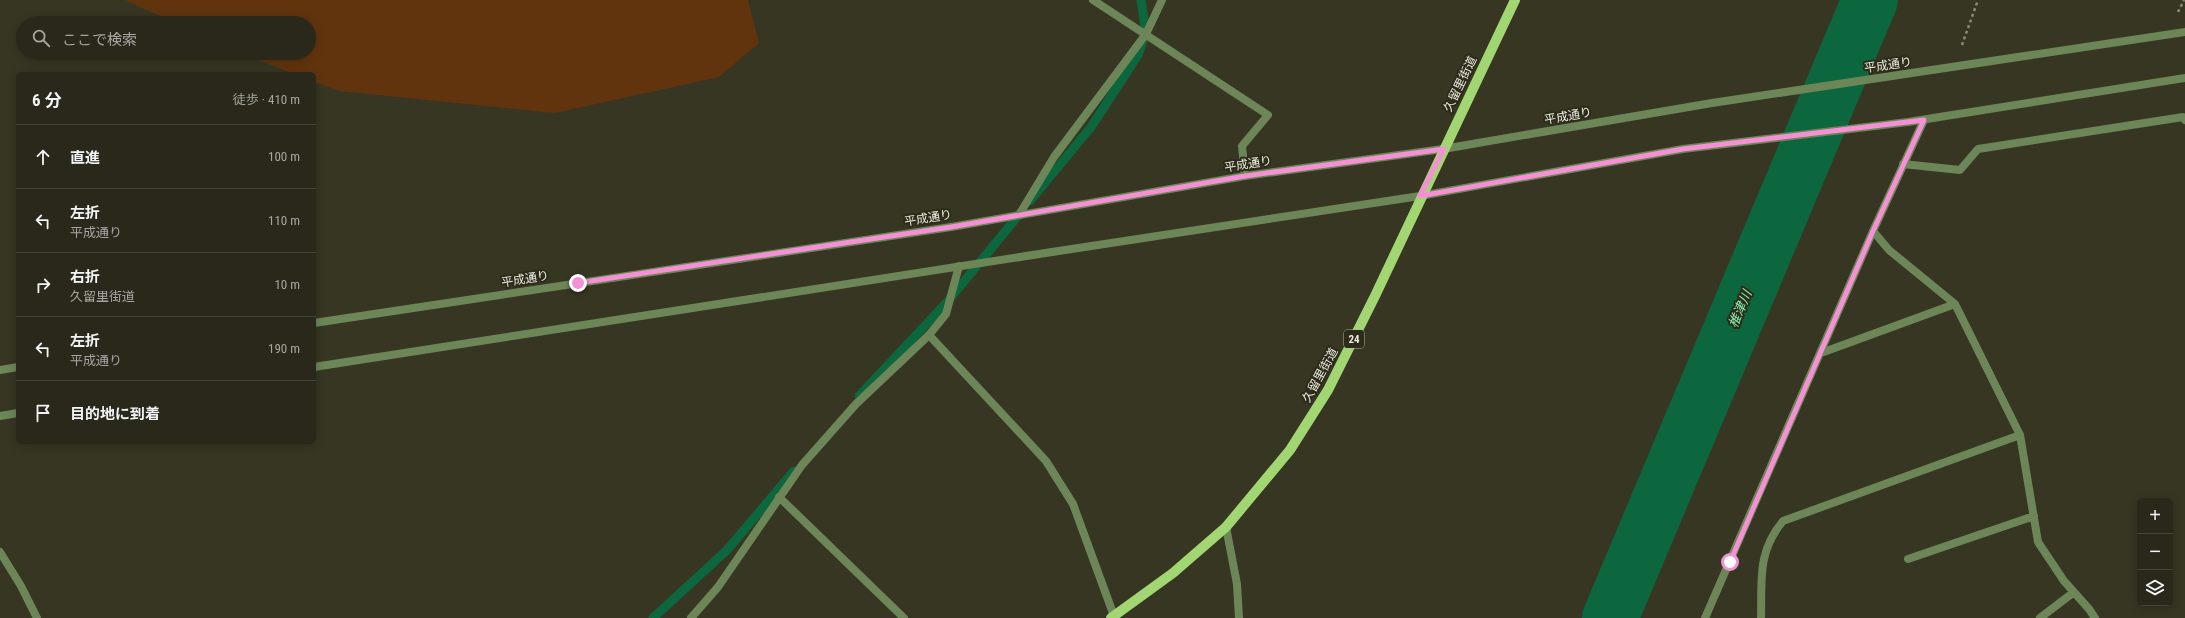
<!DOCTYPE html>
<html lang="ja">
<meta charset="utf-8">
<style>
:root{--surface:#29281a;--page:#313023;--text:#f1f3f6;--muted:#a5a6a2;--line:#454439}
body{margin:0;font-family:"Roboto Condensed","Noto Sans JP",sans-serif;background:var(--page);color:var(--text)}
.controls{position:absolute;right:12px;bottom:12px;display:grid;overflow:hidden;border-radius:6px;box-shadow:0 2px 10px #0003}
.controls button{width:36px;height:36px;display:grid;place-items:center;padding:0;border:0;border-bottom:1px solid var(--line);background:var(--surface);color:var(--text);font:20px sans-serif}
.stop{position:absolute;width:12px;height:12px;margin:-9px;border:3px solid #f491d4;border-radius:50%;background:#fff}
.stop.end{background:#f491d4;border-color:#fff;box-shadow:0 1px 4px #0008}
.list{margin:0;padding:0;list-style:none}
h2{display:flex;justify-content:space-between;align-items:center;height:52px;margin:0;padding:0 16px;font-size:17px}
h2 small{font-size:13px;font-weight:400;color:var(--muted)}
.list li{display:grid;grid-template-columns:26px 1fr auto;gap:12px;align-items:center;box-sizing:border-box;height:64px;padding:0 16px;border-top:1px solid var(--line)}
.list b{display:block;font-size:15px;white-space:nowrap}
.list p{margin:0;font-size:13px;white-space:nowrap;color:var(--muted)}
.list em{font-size:13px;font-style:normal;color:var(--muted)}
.icon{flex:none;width:22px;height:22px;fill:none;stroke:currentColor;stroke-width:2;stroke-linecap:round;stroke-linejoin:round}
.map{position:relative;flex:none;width:2185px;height:618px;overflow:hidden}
.search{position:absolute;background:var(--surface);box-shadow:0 2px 10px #0003;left:16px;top:16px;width:300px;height:44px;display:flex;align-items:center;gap:10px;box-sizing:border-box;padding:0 14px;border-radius:22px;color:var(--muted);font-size:15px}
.panel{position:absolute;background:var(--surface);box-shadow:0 2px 10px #0003;left:16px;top:72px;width:300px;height:372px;border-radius:6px}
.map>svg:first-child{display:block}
.green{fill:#61340e}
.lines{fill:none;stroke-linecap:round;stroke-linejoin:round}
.stream{stroke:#0c673e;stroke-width:9}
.river{stroke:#0c673e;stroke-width:56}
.path{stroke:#8a8a7b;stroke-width:2.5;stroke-dasharray:3 3;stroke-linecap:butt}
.minor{stroke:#6c8657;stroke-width:8}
.tertiary{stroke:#6c8657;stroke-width:8}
.primary{stroke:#a2d673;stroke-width:10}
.route{stroke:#f491d4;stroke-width:5}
.labels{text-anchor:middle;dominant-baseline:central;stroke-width:4;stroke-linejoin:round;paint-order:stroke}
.shield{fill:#2d2c1a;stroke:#b1b1a4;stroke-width:1}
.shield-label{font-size:11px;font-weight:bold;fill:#eaeadf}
.street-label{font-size:12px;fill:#eaeadf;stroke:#2d2c1a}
.water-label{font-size:13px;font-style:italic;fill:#83f0b1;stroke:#2d2c1a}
</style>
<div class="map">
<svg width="2185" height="618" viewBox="0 0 2185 618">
<rect width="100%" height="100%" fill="#373623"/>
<!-- green -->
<path class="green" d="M125 0H748L759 43 719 77 555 113 340 91 314 82V74H294L241 53H309V23H175Z"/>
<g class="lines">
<!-- stream -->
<path class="stream" d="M1030 201 1091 127 1138 55 1146 32 1141 0
M859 396 948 301 1022 211
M653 618 727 550 794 471"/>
<!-- river -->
<path class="river" d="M1610 618 1870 0"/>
<!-- path -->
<path class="path" d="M2178 12 2184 0
M1962 45 1978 0"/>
<!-- minor -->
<path class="minor" d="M1093 0 1268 115 1242 146 1245 176
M1903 164 1960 170 1978 149 2183 117 2185 120
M1019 215 1054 157 1146 34 1162 0
M1873 231 1889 250 1955 304 2020 435 2038 542 2064 581 2089 609 2095 618
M314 323 951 227
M929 335 1046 461 1073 504 1114 616
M1821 353 1955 304
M314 367 1052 252
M0 370 18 367
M0 416 18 413
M779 497 904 618
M1226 527 1237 584 1239 618
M0 552 21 586 37 618
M1908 559 2034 516
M691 618 718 587 802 465 856 404 929 335 946 314 959 266
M1705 618 1873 231 1924 120
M1761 618C1762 580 1757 552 1783 521L2020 435
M2040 618 2074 592"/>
<!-- tertiary -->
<path class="tertiary" d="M951 227 1245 176 1443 149 1712 103 2185 32
M1052 252 1420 196 1683 149 1908 122 2185 78"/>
<!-- primary -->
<path class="primary" d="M1111 618 1173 573 1226 527 1290 450 1328 390 1375 296 1515 0"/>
</g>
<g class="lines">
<!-- route -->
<path class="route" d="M578 283 951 227 1245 176 1444 149 1420 196 1683 149 1924 120 1873 231 1730 562"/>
</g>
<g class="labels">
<!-- shield labels -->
<rect class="shield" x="1344" y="330" width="20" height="18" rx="3"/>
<g class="shield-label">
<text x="1354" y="339">24</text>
</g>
<!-- street labels -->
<g class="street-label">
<text transform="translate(1888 65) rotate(-8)">平成通り</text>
<text transform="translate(1460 84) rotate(-64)">久留里街道</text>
<text transform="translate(1568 116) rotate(-10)">平成通り</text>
<text transform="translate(1248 164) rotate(-9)">平成通り</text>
<text transform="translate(928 218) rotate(-9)">平成通り</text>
<text transform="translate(525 279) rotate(-9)">平成通り</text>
<text transform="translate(1320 375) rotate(-61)">久留里街道</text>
</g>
<!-- water labels -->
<g class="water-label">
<text transform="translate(1740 309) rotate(-67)">椎津川</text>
</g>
</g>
</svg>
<div class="controls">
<button>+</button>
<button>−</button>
<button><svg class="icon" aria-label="layers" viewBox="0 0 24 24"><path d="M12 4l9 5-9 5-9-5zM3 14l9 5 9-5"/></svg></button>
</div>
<div class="stop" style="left:1730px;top:562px"></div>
<div class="stop end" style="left:578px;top:283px"></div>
<div class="search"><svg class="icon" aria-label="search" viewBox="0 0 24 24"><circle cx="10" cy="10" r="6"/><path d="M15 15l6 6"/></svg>ここで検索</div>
<section class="panel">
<h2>6 分<small>徒歩 · 410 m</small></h2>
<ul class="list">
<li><svg class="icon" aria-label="ahead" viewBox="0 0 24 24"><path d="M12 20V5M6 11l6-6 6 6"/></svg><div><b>直進</b></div><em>100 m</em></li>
<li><svg class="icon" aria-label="left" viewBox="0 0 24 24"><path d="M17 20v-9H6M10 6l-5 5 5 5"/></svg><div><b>左折</b><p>平成通り</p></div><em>110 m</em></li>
<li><svg class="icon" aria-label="right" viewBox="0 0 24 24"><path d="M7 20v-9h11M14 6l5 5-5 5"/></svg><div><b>右折</b><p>久留里街道</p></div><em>10 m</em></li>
<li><svg class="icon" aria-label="left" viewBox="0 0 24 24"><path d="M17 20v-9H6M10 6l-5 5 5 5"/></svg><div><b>左折</b><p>平成通り</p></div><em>190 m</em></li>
<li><svg class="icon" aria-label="arrive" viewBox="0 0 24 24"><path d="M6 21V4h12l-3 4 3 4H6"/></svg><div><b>目的地に到着</b></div></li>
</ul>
</section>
</div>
